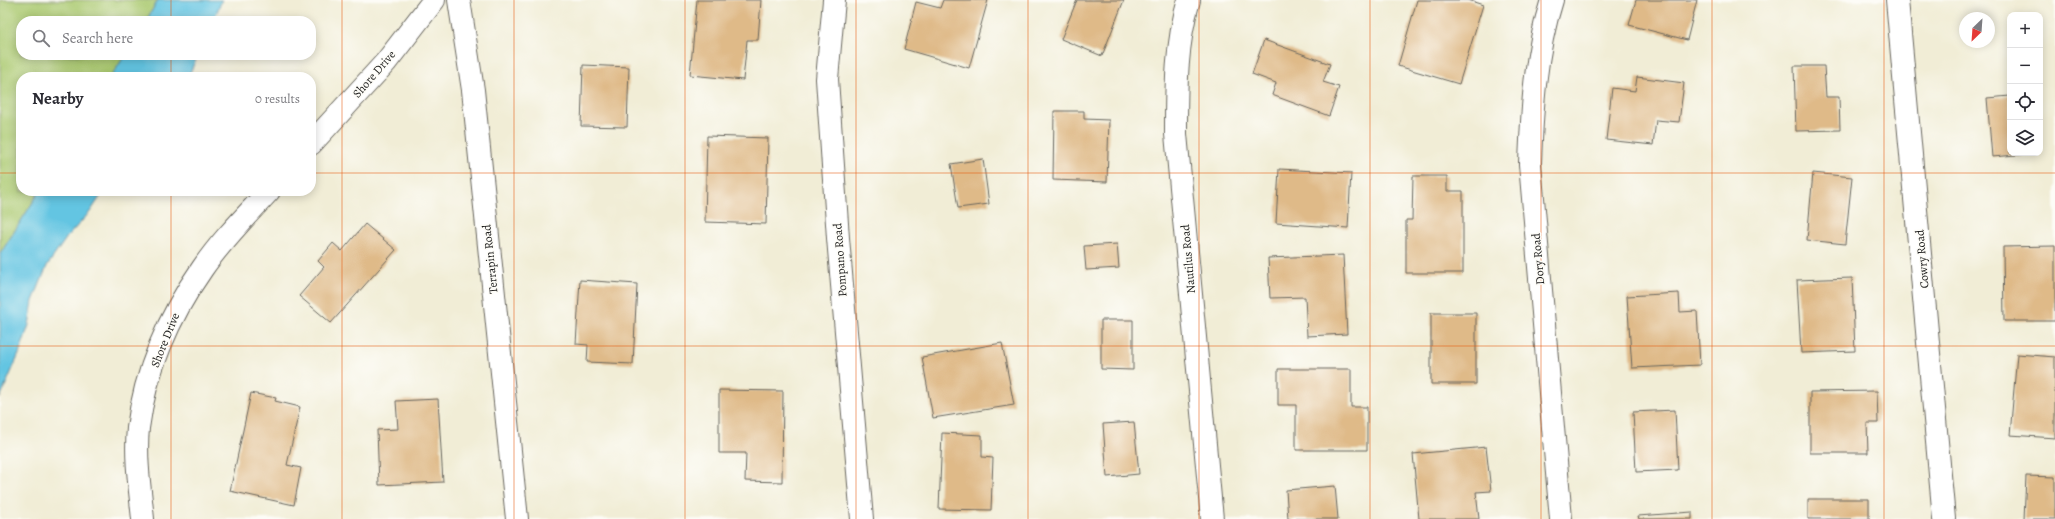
<!DOCTYPE html>
<meta charset="utf-8">
<style>
:root{--surface:#fff;--page:#f7f7f7;--text:#2b2b33;--muted:#7c7c81;--line:#e1e1e2}
body{margin:0;font-family:Alegreya,serif;background:var(--page);color:var(--text)}
.controls{position:absolute;right:12px;top:12px;display:grid;overflow:hidden;border-radius:8px;box-shadow:0 2px 10px #0003}
.controls button{width:36px;height:36px;display:grid;place-items:center;padding:0;border:0;border-bottom:1px solid var(--line);background:var(--surface);color:var(--text);font:20px sans-serif}
.compass{position:absolute;left:1959px;top:12px;width:36px;height:36px;border-radius:50%;background:var(--surface);box-shadow:0 2px 10px #0003;rotate:205deg}
.list{margin:0;padding:0;list-style:none}
h2{display:flex;justify-content:space-between;align-items:center;height:52px;margin:0;padding:0 16px;font-size:17px}
h2 small{font-size:13px;font-weight:400;color:var(--muted)}
.icon{flex:none;width:22px;height:22px;fill:none;stroke:currentColor;stroke-width:2;stroke-linecap:round;stroke-linejoin:round}
.map{position:relative;flex:none;width:2055px;height:519px;overflow:hidden}
.search{position:absolute;background:var(--surface);box-shadow:0 2px 10px #0003;left:16px;top:16px;width:300px;height:44px;display:flex;align-items:center;gap:10px;box-sizing:border-box;padding:0 14px;border-radius:16px;color:var(--muted);font-size:15px}
.panel{position:absolute;background:var(--surface);box-shadow:0 2px 10px #0003;left:16px;top:72px;width:300px;height:124px;border-radius:16px}
.map>svg:first-child{display:block}
.green{fill:#aac970;stroke:#637246}
.water{fill:#64c5e2;stroke:#40707f}
.building{fill:#dfba88}
.lines{fill:none;stroke-linecap:round;stroke-linejoin:round}
.minor-casing{stroke:#67655d;stroke-width:24}
.minor{stroke:#fff;stroke-width:22}
.grid{fill:none;stroke:#e8590c;stroke-width:1;stroke-opacity:0.55}
.labels{text-anchor:middle;dominant-baseline:central;stroke-width:3;stroke-linejoin:round;paint-order:stroke}
.street-label{font-size:12px;fill:#1c1c1c;stroke:#fdfcf7}
</style>
<div class="map">
<svg width="2055" height="519" viewBox="0 0 2055 519">
<rect width="100%" height="100%" fill="#fdfcf7"/>
<filter id="ink" filterUnits="userSpaceOnUse"><feTurbulence type="fractalNoise" baseFrequency=".025" numOctaves="2"/><feDisplacementMap in="SourceGraphic" scale="8" xChannelSelector="R" yChannelSelector="G"/><feConvolveMatrix kernelMatrix="1 2 1 2 8 2 1 2 1" color-interpolation-filters="sRGB"/></filter>
<filter id="wash" filterUnits="userSpaceOnUse"><feTurbulence type="fractalNoise" baseFrequency=".012" numOctaves="4" result="noise"/><feDisplacementMap in="SourceGraphic" scale="16" xChannelSelector="R" yChannelSelector="G"/><feGaussianBlur stdDeviation="0.9" result="paint"/><feColorMatrix in="noise" values="0 0 0 0 0 0 0 0 0 0 0 0 0 0 0 0 0 1.4 0 .05"/><feComposite in="paint" operator="in"/></filter>
<g filter="url(#wash)">
<rect width="100%" height="100%" fill="#f1edd6"/>
<!-- green -->
<path class="green" d="M0 0H158L146 21H21V55H125L111 77H21V191H40L0 254Z"/>
<!-- water -->
<path class="water" d="M158 0H222L213 21H146Z
M125 55H198L188 77H111Z
M40 191H104L90 212 67 237 47 266 33 301 29 325 19 354 0 398V254Z"/>
<g id="blocks">
<!-- building -->
<path class="building" d="M697 0H761L758 40H747L743 80 690 75Z
M943 0H988L969 68 904 49 916 2 940 8Z
M1077 0H1124L1102 56 1061 39Z
M1417 0H1468L1483 5 1459 84 1398 66Z
M1636 0H1697L1687 40 1629 25Z
M1264 40 1330 64 1323 82 1339 87 1329 116 1272 95 1276 83 1252 74Z
M583 65 629 67 627 127 581 126Z
M1794 66H1824L1826 97H1839L1840 130 1796 131Z
M1637 77 1684 83 1679 122 1656 120 1653 145 1606 140 1612 88 1635 91Z
M2010 96V153L2029 154 1992 157 1987 98Z
M1054 111H1084V119L1109 120 1107 182 1053 180Z
M707 136 768 138 766 224 705 222Z
M983 159 989 204 958 208 951 164Z
M1279 169 1351 173 1348 228 1276 223Z
M1813 173 1852 177 1845 244 1807 240Z
M1413 176H1447V191H1463V273H1406V220H1412Z
M365 224 396 250 331 323 299 296 324 267 318 261 333 243 342 251Z
M1117 244 1119 268 1086 270 1084 246Z
M2055 246V321H2004L2003 247Z
M1343 255 1347 334 1307 336 1305 297 1270 298 1268 258Z
M1852 278 1855 351 1801 353 1797 280Z
M580 280 637 284 633 364 587 362 588 345 576 344Z
M1679 293 1680 312 1697 311 1700 365 1632 368 1627 296Z
M1431 313H1476V384H1431Z
M1101 320H1133V370L1101 369Z
M1002 343 1014 405 933 418 922 357Z
M2017 354 2055 357V438L2010 435Z
M1278 369H1351V407H1367V450H1296V405H1278Z
M719 390 783 391 782 482 745 481 746 453H719Z
M1877 391 1878 423H1867L1868 453H1810V392Z
M251 393 276 398 275 401 300 407 287 465 301 468 294 505 230 491Z
M438 399 443 482 379 485 377 430 398 429 396 401Z
M1675 410 1678 470 1636 472 1633 412Z
M1134 422 1139 474 1107 477 1103 424Z
M942 433 982 435V457L993 458 991 510 939 509Z
M1486 447 1491 491 1476 492 1479 519H1419L1413 454Z
M2026 476 2055 477V519H2024Z
M1335 486 1338 519H1288L1286 490Z
M1808 499H1869V519H1808Z
M1692 512V519H1639L1638 516Z"/>
</g>
</g>
<g filter="url(#ink)">
<use href="#blocks" fill-opacity="0" stroke="#67655d" stroke-width="1"/>
<g class="lines">
<defs>
<path id="minor" d="M459 0 473 90 517 519
M834 0 827 79 838 238 862 519
M1189 0C1176 43 1176 89 1176 134L1212 519
M1552 0C1535 53 1532 109 1530 164L1561 519
M1897 0 1944 519
M311 144 386 62 434 0
M143 519C140 489 135 458 138 428 145 372 169 316 202 269 221 241 246 216 269 191"/>
</defs>
<!-- minor casing -->
<use href="#minor" class="minor-casing"/>
<!-- minor -->
<use href="#minor" class="minor"/>
</g>
</g>
<!-- grid -->
<path class="grid" d="M171 0V21M342 0V519M514 0V519M685 0V519M856 0V519M1028 0V519M1199 0V519M1370 0V519M1541 0V519M1712 0V519M1884 0V519M171 55V77M0 173H21M311 173H2055M171 191V519M0 346H2055"/>
<g class="labels">
<!-- street labels -->
<g class="street-label">
<text transform="translate(374 74) rotate(-49)">Shore Drive</text>
<text transform="translate(490 259) rotate(-96)">Terrapin Road</text>
<text transform="translate(1188 259) rotate(-95)">Nautilus Road</text>
<text transform="translate(1538 259) rotate(-95)">Dory Road</text>
<text transform="translate(1922 259) rotate(-95)">Cowry Road</text>
<text transform="translate(840 260) rotate(-94)">Pompano Road</text>
<text transform="translate(165 340) rotate(-68)">Shore Drive</text>
</g>
</g>
</svg>
<div class="controls">
<button>+</button>
<button>−</button>
<button><svg class="icon" aria-label="locate" viewBox="0 0 24 24"><circle cx="12" cy="12" r="6"/><path d="M12 2v4M12 18v4M2 12h4M18 12h4"/></svg></button>
<button><svg class="icon" aria-label="layers" viewBox="0 0 24 24"><path d="M12 4l9 5-9 5-9-5zM3 14l9 5 9-5"/></svg></button>
</div>
<svg class="compass" viewBox="-18 -18 36 36"><path d="M0-13l5 13h-10z" fill="#e53935"/><path d="M0 13l5-13h-10z" fill="#7c7c81"/></svg>
<div class="search"><svg class="icon" aria-label="search" viewBox="0 0 24 24"><circle cx="10" cy="10" r="6"/><path d="M15 15l6 6"/></svg>Search here</div>
<section class="panel">
<h2>Nearby<small>0 results</small></h2>
<ul class="list">
</ul>
</section>
</div>
